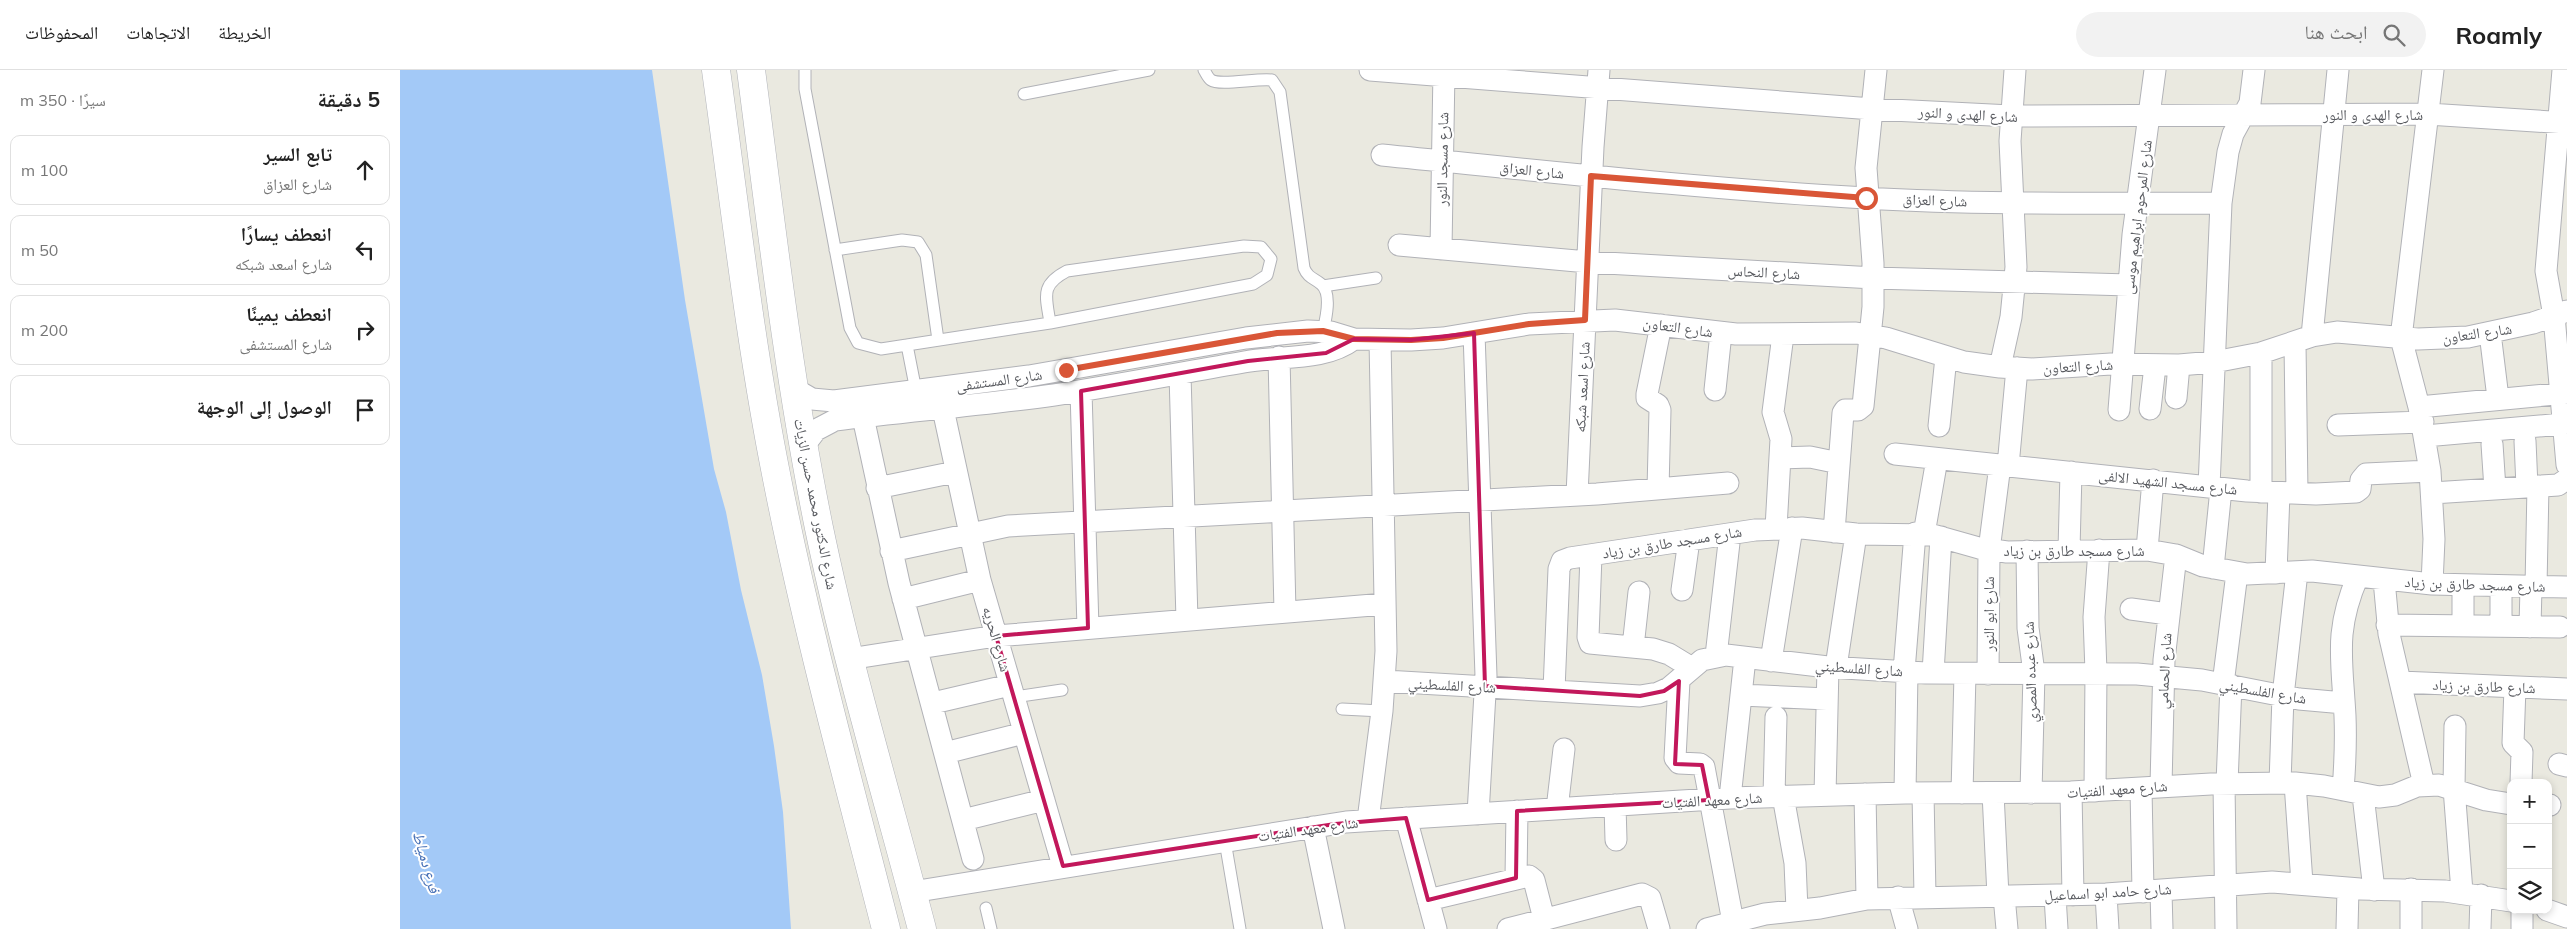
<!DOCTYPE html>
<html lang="ar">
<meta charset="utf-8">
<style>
:root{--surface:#fff;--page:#f2f2f2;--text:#222;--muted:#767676;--line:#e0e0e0}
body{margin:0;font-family:Mulish,"Noto Naskh Arabic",sans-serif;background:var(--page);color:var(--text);direction:rtl}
.controls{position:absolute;right:15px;bottom:15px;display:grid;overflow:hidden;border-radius:10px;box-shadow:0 2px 8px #0003}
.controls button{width:45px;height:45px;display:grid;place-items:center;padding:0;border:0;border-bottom:1px solid var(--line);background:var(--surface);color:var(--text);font:25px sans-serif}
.stop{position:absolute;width:15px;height:15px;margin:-11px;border:4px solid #d95637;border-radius:50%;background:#fff}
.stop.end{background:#d95637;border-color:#fff;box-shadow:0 1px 5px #0008}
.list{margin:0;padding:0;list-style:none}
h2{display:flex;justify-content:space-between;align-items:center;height:65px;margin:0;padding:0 20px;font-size:21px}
h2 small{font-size:16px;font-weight:400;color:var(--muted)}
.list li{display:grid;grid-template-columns:32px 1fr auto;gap:15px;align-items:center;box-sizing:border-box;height:70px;margin:0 10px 10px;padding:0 10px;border:1px solid var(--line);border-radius:10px}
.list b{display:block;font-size:19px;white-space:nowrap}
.list p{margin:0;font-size:16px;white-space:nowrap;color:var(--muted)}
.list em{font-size:16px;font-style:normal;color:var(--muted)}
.icon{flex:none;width:28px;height:28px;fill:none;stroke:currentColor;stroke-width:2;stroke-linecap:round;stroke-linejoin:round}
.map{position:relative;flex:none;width:2167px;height:859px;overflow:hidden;direction:ltr}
header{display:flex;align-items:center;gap:30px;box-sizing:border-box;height:70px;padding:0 25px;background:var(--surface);border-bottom:1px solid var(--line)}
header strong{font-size:24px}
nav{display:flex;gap:28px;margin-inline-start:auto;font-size:18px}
.search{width:350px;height:45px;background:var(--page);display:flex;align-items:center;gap:12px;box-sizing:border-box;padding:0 18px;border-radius:28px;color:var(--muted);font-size:19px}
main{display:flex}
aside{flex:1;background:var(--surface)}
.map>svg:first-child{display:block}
.water{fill:#a3c9f7}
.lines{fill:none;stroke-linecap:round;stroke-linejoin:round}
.lane-casing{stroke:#b1b2b7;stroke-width:13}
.street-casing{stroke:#b1b2b7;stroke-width:23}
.secondary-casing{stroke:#b2b4ba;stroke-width:29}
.lane{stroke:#fff;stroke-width:11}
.street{stroke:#fff;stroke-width:21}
.secondary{stroke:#fff;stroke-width:28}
.route{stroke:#d95637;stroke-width:6}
.marked{fill:none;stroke:#c2185b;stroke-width:4;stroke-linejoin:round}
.labels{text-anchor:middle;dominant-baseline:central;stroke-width:4;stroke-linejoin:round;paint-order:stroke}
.street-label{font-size:15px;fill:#595b60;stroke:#fff}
.water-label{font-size:16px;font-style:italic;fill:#4972b7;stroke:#fff}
</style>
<header>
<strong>Roamly</strong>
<div class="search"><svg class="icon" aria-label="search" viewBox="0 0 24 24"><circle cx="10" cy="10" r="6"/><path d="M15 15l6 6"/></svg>ابحث هنا</div>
<nav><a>الخريطة</a><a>الاتجاهات</a><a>المحفوظات</a></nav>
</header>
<main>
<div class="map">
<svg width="2167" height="859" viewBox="0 0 2167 859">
<rect width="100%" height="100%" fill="#eae9e0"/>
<!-- water -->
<path class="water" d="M0 0H252L285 230 314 399 326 442 341 520 362 605 374 676 383 742 391 859H0Z"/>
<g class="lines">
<defs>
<path id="lane" d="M405 0V19L450 258 458 273 481 279 650 253 853 214 867 205 871 189 861 177 844 176 667 201C640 215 646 226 650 253
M804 0C806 3 808 8 811 10 820 16 857 8 872 10L880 22 904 198C908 208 914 208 921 214 932 223 926 249 923 261
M624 24 749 0
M435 180 502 170 518 172 526 185 538 270
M923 216 976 208
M507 275 516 321
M614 627 662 620
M942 639 982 641
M825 771 840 859
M586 838 591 859"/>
<path id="street" d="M970 0 1472 39 1611 46 2028 44 2167 53
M2163 0 2146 201 2154 246 2167 395
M982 85C1143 101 1304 119 1466 128 1584 135 1702 133 1821 133
M999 175 1188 192 1474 208 1729 215
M1041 179 1044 0
M1074 263 1086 606 1078 744
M2090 263 2098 328
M1912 266 1938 0
M1895 273 1897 423
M879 287 885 542
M1600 297 1611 247 1616 197 1610 71 1615 0
M780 304 787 550
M393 318 412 329 434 331 629 306 846 268 908 261 931 262 954 269 1011 270 1043 268 1129 254 1215 250 1336 264 1456 263 1486 268 1564 292 1600 297 1632 299 1711 294 1779 295 1814 292 1861 283 1912 266 1937 262 2018 269 2068 267 2133 253 2167 241
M1315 320 1321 263
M681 321 688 558
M1776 328 1779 295
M2019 337 2167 323
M543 339 580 510 663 796
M1750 339 1755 296
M1719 340 1733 165 1755 0
M463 347 499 513 573 789
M1938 355 2023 352
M1539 356 1546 287
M2025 366 2163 354
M2125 371 2127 417
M2092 374 2095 419
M403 377 416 360 435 350C508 341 581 335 654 325 718 315 781 303 844 292 880 285 923 292 954 269
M1495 384 1847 421 1916 424 1956 422 1960 419 1961 410 1966 404 2030 401
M1380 388 1410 387 1439 393
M1608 396 1617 298
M1809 417 1821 133 1828 82 1833 64 1850 33 1854 0
M477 418 555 402
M1258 419 1260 340 1258 335 1247 328V324L1261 255
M1861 422V283
M2032 423 2158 415 2167 409
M1177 425 1193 77 1199 0
M1376 458 1381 369 1373 342 1383 265
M1434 462 1443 343 1445 340H1458L1463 336 1473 237V193L1466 98 1476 0
M1524 464 1537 389
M1669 480 1671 402
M1747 480 1753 410
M491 481 608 456 1197 424 1328 413
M1627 481 1628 558 1634 603 1631 723
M1191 485 1188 567 1190 573 1253 579 1269 584 1292 598
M1813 498 1821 419
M1876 503 1879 423
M1984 510 1989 564 2024 715
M2032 514 2034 469 2030 401 2019 337 2001 268 2033 0
M2136 517 2138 416
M1282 520 1289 470
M503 529 580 510
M1731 539 1768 544
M1987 555 2160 557
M2063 556V515
M2101 556V517
M2130 557 2131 517
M1233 577 1239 522
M1316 586 1330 464
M449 589 596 566 985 534
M1371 591 1392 458
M1436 597 1456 464
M1504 601 1515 463
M1533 603 1541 467
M1588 604 1589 480 1600 395
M985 611 1240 626 1258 623 1269 618 1302 590 1326 585 1428 597 1526 603 1737 604 1802 610 1899 629 1944 633
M1279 611 1275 688 1279 693 1300 694 1304 697 1333 852
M2000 612 2167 619
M1823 614 1837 503
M2115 617 2113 673 2122 682 2121 713
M1154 620 1159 499 1162 491 1170 488 1355 460 1402 458 1456 464 1533 465 1579 478 1607 482 1747 480 1776 485 1803 496 1847 504 1912 501 2032 514 2167 517
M1341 625 1427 629
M533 633 610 615
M2055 656 2054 718 2062 822
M545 683 624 663
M2159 694 2167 696
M1824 713 1826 859
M1827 713 1831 615
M1880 713 1883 626 1897 502
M1895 713 1902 813
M1761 716 1764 590 1776 485
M1741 718 1743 822
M1943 720C1945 695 1946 671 1945 646 1942 589 1934 561 1958 506
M1695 721 1696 602 1694 547 1699 480
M1671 722 1673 825
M1505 723 1507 602
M1523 723 1525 826
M1562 723 1565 604
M1593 723 1598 826
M1465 724 1467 829
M1425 725 1428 597
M1963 725 1974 820
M1374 726 1376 647
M1383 726 1395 793 1397 840
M1330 728 1345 588
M1215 735 1216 770
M2148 735H2150
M1157 739 1164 679
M1006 748 1036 859
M563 750 644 730
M968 750 982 641 986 581 980 270
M913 757 934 859
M1116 808 1117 741
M1761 821 1762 859
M512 822 946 752 1330 728 1505 723 1671 722 1811 714 1895 713 1924 716 1979 727 1995 725 2017 716 2039 715 2086 730 2111 734
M1706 824 1708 859
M1604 826 1607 859
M1655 826 1657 859
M1498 827 1507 859
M1028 830 1129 806 1134 810 1144 849
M2147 840 2167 847
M1108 859 1242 824 1250 828 1259 859
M1307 859 1365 844 1420 838 1467 829 1706 824 1872 812 1960 819 2045 821 2111 831
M1947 859 1948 818
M2011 859V819
M2080 859 2081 825
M2122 859V840"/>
<path id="secondary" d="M316 0C335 137 350 274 377 409 407 561 448 710 486 859
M351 0C371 153 388 306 419 458 447 593 487 726 522 859"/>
</defs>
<!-- lane casing -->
<use href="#lane" class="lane-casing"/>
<!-- street casing -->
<use href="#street" class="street-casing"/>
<!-- secondary casing -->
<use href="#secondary" class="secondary-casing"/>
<!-- lane -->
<use href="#lane" class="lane"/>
<!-- street -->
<use href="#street" class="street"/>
<!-- secondary -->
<use href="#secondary" class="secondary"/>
</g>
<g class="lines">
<!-- route -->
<path class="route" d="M666 300 877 263 923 261 954 269 1011 270 1043 268 1129 254 1185 250 1191 106 1466 128"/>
</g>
<!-- marked area -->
<path class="marked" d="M1074 263 1085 616 1240 626 1264 621 1279 611 1275 694 1302 695 1309 730 1117 741 1116 808 1028 830 1006 748 935 754 663 796 596 566 688 558 681 321 848 291 926 283 954 269 1011 270Z"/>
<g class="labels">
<!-- street labels -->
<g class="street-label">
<text transform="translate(1568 44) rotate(3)">شارع الهدى و النور</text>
<text x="1973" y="44">شارع الهدى و النور</text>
<text transform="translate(1042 89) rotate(-89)">شارع مسجد النور</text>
<text transform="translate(1132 100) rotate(6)">شارع العزاق</text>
<text transform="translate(1535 130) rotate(2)">شارع العزاق</text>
<text transform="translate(1737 147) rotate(-83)">شارع المرحوم ابراهيم موسى</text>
<text transform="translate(1364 202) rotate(3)">شارع النحاس</text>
<text transform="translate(1278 257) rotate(8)">شارع التعاون</text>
<text transform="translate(2077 263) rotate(-8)">شارع التعاون</text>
<text transform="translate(1678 296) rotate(-3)">شارع التعاون</text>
<text transform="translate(599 310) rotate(-8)">شارع المستشفى</text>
<text transform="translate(1182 317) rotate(-87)">شارع اسعد شبكه</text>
<text transform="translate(1768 412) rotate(6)">شارع مسجد الشهيد الالفى</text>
<text transform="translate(416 434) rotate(79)">شارع الدكتور محمد حسن الزيات</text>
<text transform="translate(1272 472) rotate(-9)">شارع مسجد طارق بن زياد</text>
<text x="1674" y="480">شارع مسجد طارق بن زياد</text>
<text transform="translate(2075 514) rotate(2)">شارع مسجد طارق بن زياد</text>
<text transform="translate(1588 544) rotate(-90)">شارع ابو النور</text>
<text transform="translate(597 569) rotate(74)">شارع الحريه</text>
<text transform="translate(1459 598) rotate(4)">شارع الفلسطيني</text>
<text transform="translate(1764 601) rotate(-87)">شارع الحمامي</text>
<text transform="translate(1630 602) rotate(-92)">شارع عبده المصري</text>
<text transform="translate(1052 615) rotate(3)">شارع الفلسطيني</text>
<text transform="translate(2084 616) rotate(2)">شارع طارق بن زياد</text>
<text transform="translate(1863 621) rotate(10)">شارع الفلسطيني</text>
<text transform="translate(1717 719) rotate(-4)">شارع معهد الفتيات</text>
<text transform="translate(1312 730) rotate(-3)">شارع معهد الفتيات</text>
<text transform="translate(908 759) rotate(-8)">شارع معهد الفتيات</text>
<text transform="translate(1708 822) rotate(-3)">شارع حامد ابو اسماعيل</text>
</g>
<!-- water labels -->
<g class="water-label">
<text transform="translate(27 792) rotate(74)">فرع دمياط</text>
</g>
</g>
</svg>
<div class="controls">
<button>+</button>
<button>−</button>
<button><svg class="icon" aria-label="layers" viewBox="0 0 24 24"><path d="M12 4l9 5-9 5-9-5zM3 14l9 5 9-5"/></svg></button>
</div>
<div class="stop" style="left:1466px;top:128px"></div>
<div class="stop end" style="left:666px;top:300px"></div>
</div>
<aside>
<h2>5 دقيقة<small>سيرًا · 350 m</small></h2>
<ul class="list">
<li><svg class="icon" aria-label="ahead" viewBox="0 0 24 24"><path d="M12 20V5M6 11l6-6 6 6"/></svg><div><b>تابع السير</b><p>شارع العزاق</p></div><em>100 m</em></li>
<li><svg class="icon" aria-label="left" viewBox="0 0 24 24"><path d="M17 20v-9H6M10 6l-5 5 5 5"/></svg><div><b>انعطف يسارًا</b><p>شارع اسعد شبكه</p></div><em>50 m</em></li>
<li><svg class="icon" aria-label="right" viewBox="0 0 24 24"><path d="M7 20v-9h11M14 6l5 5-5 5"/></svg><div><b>انعطف يمينًا</b><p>شارع المستشفى</p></div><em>200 m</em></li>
<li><svg class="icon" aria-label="arrive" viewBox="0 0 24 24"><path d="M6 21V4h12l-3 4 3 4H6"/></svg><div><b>الوصول إلى الوجهة</b></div></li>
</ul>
</aside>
</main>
